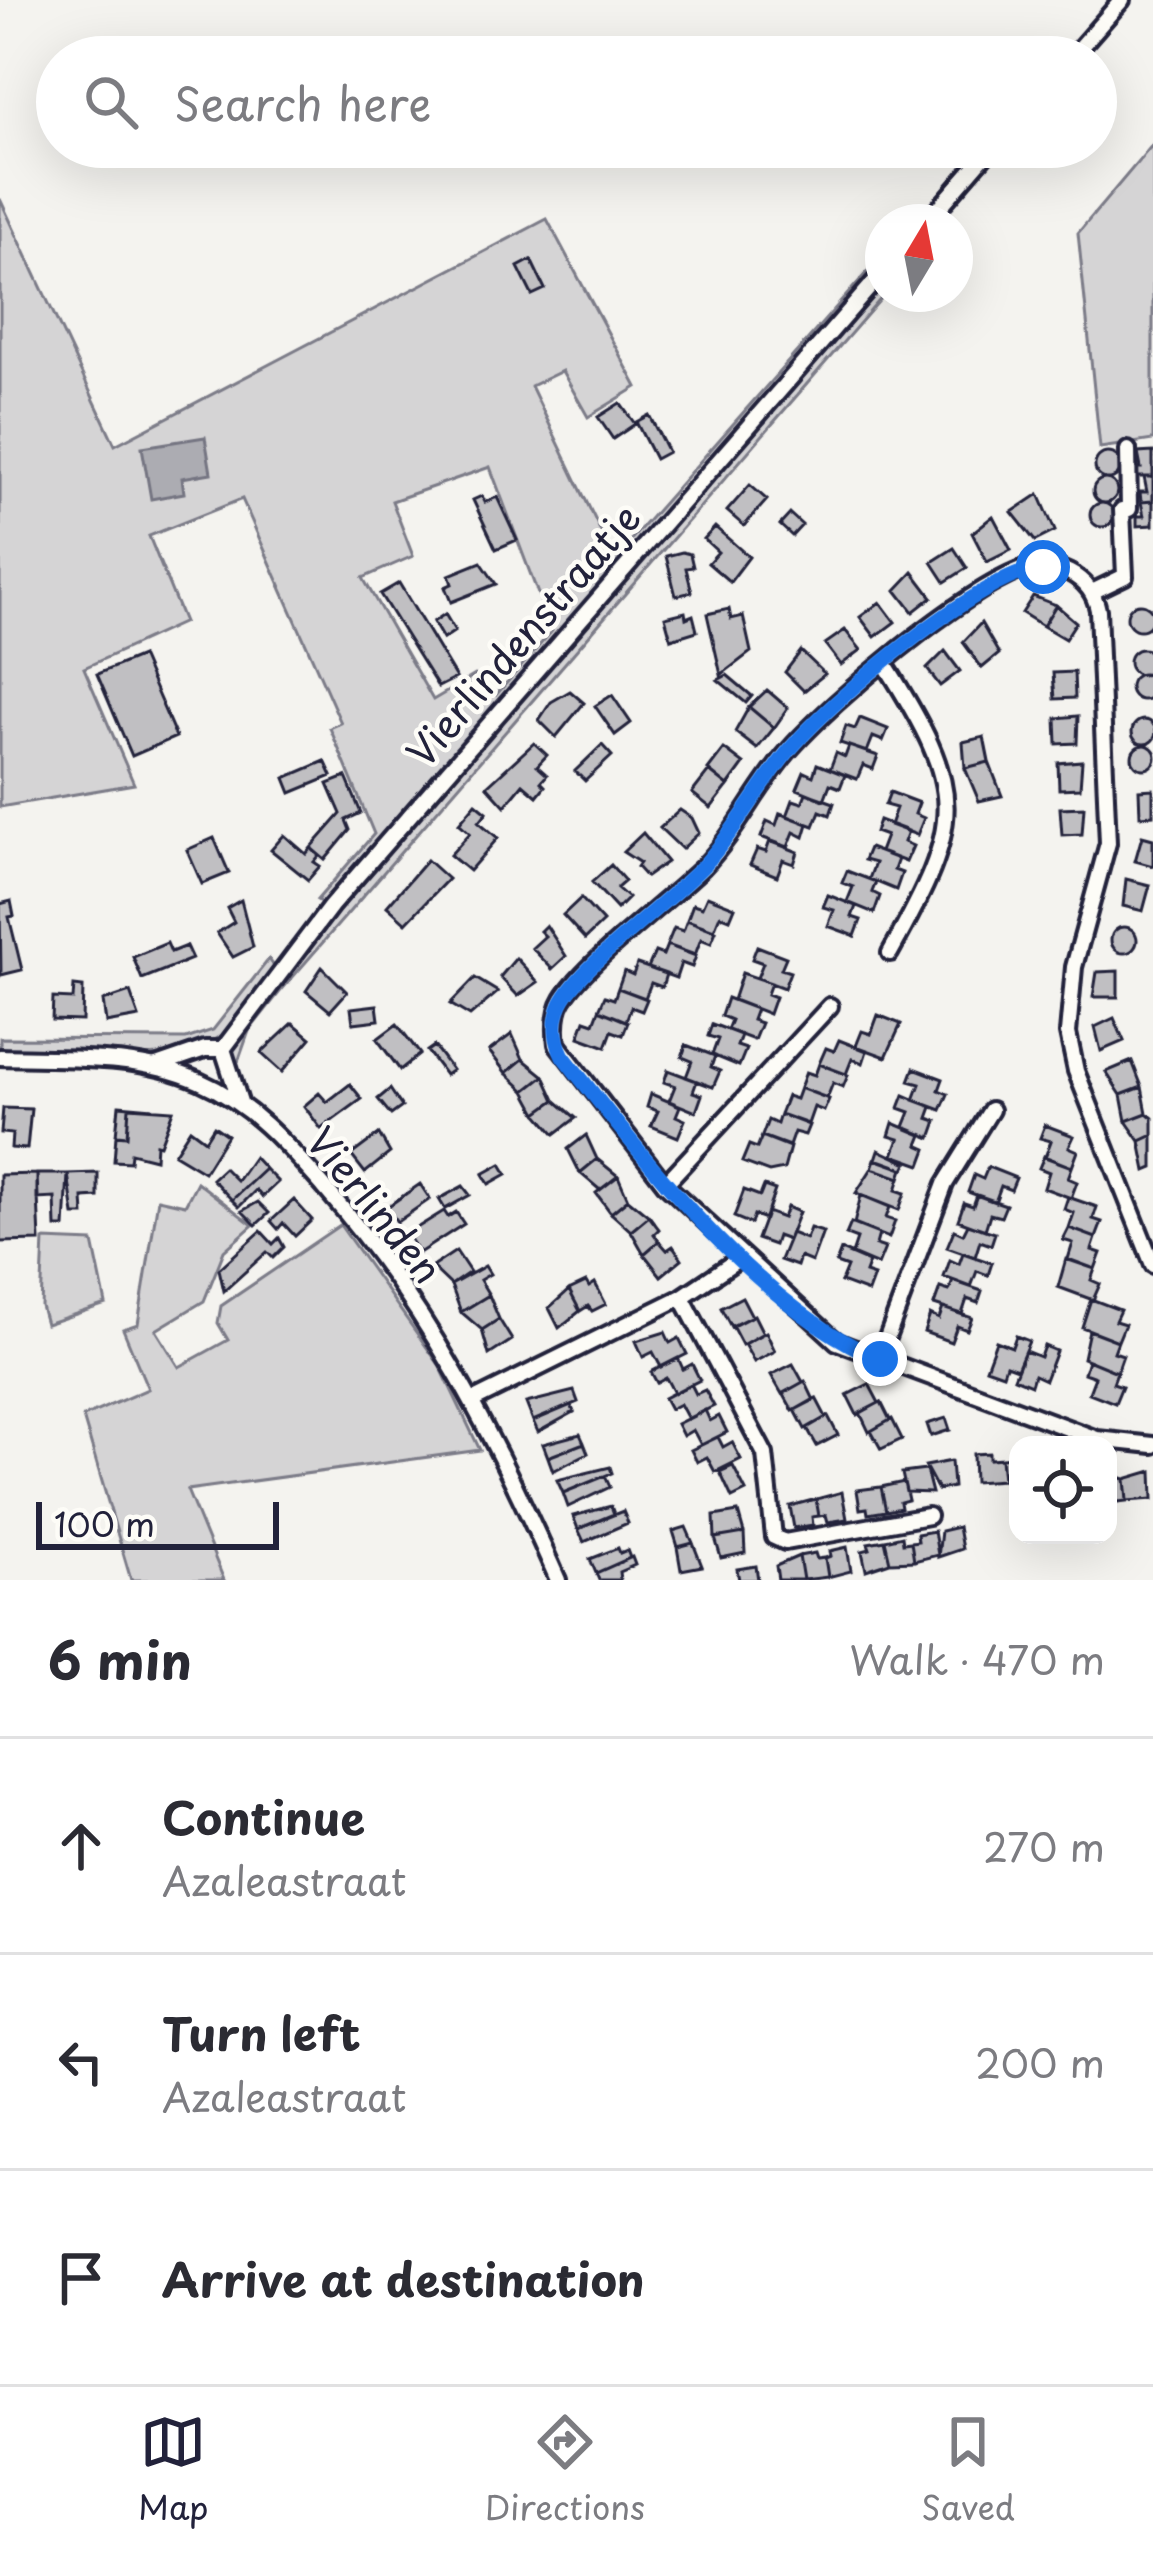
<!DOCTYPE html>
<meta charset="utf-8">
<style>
:root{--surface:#fff;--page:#f2f2f3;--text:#2b2b33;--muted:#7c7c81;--line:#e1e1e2;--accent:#22223b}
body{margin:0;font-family:"Playpen Sans",sans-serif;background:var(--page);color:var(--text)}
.controls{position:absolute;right:36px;bottom:36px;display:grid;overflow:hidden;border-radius:24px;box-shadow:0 12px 48px #0002}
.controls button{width:108px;height:108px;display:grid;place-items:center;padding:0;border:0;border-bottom:3px solid var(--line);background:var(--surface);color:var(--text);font:60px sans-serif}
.compass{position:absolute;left:865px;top:204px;width:108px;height:108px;border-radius:50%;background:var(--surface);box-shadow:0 12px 48px #0002;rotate:10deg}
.scale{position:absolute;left:36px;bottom:30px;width:243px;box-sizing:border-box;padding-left:12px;border:6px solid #22223b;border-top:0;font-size:33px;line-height:42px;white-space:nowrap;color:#22223b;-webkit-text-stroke:9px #fdfcf7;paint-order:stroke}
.stop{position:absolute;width:36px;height:36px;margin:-27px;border:9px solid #1a73e8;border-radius:50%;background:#fff}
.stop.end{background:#1a73e8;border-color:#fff;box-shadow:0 3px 12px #0008}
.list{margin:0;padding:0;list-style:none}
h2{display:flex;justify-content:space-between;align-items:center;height:156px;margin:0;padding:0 48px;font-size:51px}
h2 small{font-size:39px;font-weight:400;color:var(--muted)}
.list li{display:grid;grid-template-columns:78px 1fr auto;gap:36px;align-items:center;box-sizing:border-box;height:216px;padding:0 48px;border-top:3px solid var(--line)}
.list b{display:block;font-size:45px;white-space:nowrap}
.list p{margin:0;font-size:39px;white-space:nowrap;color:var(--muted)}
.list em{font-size:39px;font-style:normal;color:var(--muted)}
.icon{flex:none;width:66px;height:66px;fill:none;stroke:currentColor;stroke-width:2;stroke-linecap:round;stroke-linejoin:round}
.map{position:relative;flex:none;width:1153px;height:1580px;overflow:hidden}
.search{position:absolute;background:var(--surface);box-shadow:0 12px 48px #0002;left:36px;right:36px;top:36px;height:132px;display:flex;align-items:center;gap:30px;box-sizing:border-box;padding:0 42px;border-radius:66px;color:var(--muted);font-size:45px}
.sheet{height:804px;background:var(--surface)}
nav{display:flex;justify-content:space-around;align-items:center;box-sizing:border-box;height:168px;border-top:3px solid var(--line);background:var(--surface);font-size:33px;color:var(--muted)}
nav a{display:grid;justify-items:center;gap:6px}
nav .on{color:var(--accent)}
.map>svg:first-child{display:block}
.green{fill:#d5d4d5;stroke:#7c7b88;stroke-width:3;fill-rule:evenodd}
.water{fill:#acacb2;stroke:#757582;stroke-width:3}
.building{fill:#c0bfc2;stroke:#22223b;stroke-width:3}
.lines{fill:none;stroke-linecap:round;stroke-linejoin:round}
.minor-casing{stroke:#22223b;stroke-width:22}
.minor{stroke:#fdfcf7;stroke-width:14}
.route{stroke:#1a73e8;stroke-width:15}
.labels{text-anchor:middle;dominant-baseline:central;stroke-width:9;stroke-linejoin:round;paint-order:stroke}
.street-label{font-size:39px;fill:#22223b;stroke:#fdfcf7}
</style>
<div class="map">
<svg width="1153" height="1580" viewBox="0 0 1153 1580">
<rect width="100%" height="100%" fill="#f4f3ef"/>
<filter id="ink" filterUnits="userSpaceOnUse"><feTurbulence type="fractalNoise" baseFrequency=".00833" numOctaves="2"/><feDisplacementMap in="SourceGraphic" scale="24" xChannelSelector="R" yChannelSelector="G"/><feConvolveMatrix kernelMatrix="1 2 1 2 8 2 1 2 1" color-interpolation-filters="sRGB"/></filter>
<g filter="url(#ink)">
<!-- green -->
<path class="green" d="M1153 144V440L1100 448 1078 233Z
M0 199 115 445 547 219 637 387 588 417 562 371 531 386 614 559 883 254 885 294 279 993 249 1031 237 1065 231 1048 333 910 317 900 374 834 330 728 341 723 242 499 149 536 184 622 84 668 134 784 0 807ZM490 467 552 631 496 695 475 675 433 700 363 578 413 556 392 501Z
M269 959 275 968C261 987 247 1012 230 1029 185 1072 60 1053 0 1051V1038L186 1039 213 1030Z
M197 1182 253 1225 224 1251 204 1301 156 1330 179 1367 228 1340 218 1323 221 1306 340 1225 440 1366 480 1450 187 1490 224 1580H131L83 1417 148 1389 123 1329 138 1324 158 1199 185 1205Z
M44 1240 93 1242 106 1304 46 1324 41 1306Z"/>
<!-- water -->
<path class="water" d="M205 437 211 473 182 478 184 493 151 499 142 447Z"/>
<!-- building -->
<path class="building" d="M531 260 545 289 532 295 518 267Z
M620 403 635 424 613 439 598 417Z
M649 415 668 452 655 459 636 422Z
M1153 452V477H1135V468H1141L1138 453Z
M1095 466a13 13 0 1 1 26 0a13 13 0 1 1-26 0Z
M1144 477H1153V501L1141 502 1140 492H1147Z
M1093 491a12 12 0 1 1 24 0a12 12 0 1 1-24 0Z
M750 485 767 500 744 526 727 511Z
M1039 494 1055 531 1035 541 1012 512Z
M482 496 485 502 497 497 517 540 496 549 473 500Z
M1153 501V525L1137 526V516H1144L1141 502Z
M1090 515a12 12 0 1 1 24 0a12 12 0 1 1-24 0Z
M790 514 802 525 792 536 780 525Z
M993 516 1011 550 987 562 972 533Z
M715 527 749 557 730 582 708 563 718 552 704 539Z
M954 548 967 568 945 582 932 562Z
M682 552 690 554 693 567 686 568 692 592 676 596 666 556Z
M481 562 496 584 451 602 445 587 452 584 449 575Z
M913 572 932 597 913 612 896 590Z
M399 583 456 678 438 687 380 594Z
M1033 596 1056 605 1043 626 1022 613Z
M880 602 895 622 875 637 860 617Z
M1127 617a13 13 0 1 1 26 0a13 13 0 1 1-26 0Z
M1056 605 1076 622 1065 639 1043 626Z
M729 609 731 619 743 616 751 652 721 675 707 614Z
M685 612 686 618 693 615 697 631 671 639 665 617Z
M445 614 455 631 443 639 433 622Z
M981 623 999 654 982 668 963 642Z
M845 630 861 650 841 665 825 644Z
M1129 662a13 13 0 1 1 26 0a13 13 0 1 1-26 0Z
M801 651 825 674 804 691 785 672Z
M945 651 960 671 940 686 927 669Z
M141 656 176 737 132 756 97 674Z
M1074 672 1075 698 1055 699 1053 673Z
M1130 687a13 13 0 1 1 26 0a13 13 0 1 1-26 0Z
M727 675 752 696 746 703 718 680Z
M767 690 788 708 774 728 749 707Z
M570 691 584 703 556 737 539 720 551 702Z
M612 695 631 723 615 735 595 706Z
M749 707 774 728 757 749 735 732Z
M1078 716 1077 743 1057 744 1056 718Z
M860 718 888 729 883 741 873 737 867 752 840 743 846 726 855 729Z
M1132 732a12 12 0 1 1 24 0a12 12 0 1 1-24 0Z
M984 737 989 762 965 768 963 742Z
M534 743 547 755 537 766 547 775 541 782 545 786 537 796 523 784 505 806 487 786Z
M602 745 612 756 585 781 575 771Z
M1132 757a12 12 0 1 1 24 0a12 12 0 1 1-24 0Z
M849 746 878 756 873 769 863 765 857 779 830 769 836 753 845 757Z
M724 749 744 764 728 786 708 770Z
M325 761 332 776 291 793 285 778Z
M1082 761 1080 788 1059 789 1058 763Z
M989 762 1002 796 979 801 965 768Z
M817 764 845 775 840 788 830 784 824 800 797 789 804 772 813 776Z
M709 771 728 786 711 808 692 793Z
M346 777 361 813 346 820 350 830 325 860 311 848 341 814 328 784Z
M1153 789V815L1140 816 1139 790Z
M890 792 919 803 915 814 924 818 917 835 890 825 896 808 885 805Z
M806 793 834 803 830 815 820 811 814 826 787 816 793 800 802 803Z
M476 803 487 812 479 822 498 838 469 871 450 855 470 833 459 823Z
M1084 807 1082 834 1062 835 1060 808Z
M680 810 692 818 699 833 682 849 660 828Z
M780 813 808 824 804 837 794 832 788 847 761 837 767 821 776 825Z
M879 820 908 831 904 842 913 846 906 862 880 852 886 836 875 832Z
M643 833 667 862 646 877 637 867 640 863 623 852Z
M284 835 306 854 311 848 319 856 314 862 320 866 308 880 271 850Z
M1142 836 1153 839V866L1135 861Z
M214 838 229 873 202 884 187 850Z
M770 841 798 852 794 864 783 860 777 876 750 865 757 849 766 852Z
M869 848 898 859 894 870 902 873 896 890 869 879 875 863 864 860Z
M427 860 448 879 406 923 387 906Z
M611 865 625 881 617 888 628 898 617 909 592 882Z
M847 871 876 882 872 892 880 896 874 913 847 902 853 887 842 883Z
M1126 879 1150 885 1143 911 1123 906Z
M828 895 856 906 852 917 861 920 855 936 828 926 834 910 823 907Z
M707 896 735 907 730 919 720 915 714 930 687 920 693 904 702 907Z
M581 898 603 922 585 939 563 915Z
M241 900 253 947 233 957 217 933 234 922 227 908Z
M11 901 14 916 9 917 22 970 1 975 0 904Z
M687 920 716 931 711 943 701 939 695 955 667 945 674 928 683 931Z
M546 925 566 956 552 969 532 948 545 936 540 931Z
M1111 940a13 13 0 1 1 26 0a13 13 0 1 1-26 0Z
M167 943 171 952 186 946 192 959 142 979 133 957Z
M667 945 696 956 692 967 681 963 676 978 648 968 655 952 663 955Z
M757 946 786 957 781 969 790 972 784 988 757 978 763 963 752 959Z
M516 958 538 982 518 996 500 977Z
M637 964 666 974 662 987 651 983 645 998 618 988 624 971 633 975Z
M322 967 347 992 330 1011 306 991Z
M1118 971V997H1093L1097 972Z
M742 973 771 983 767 994 775 997 769 1014 733 1000Z
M475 978 498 992 470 1016 450 1004Z
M74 986 83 987 82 1021 52 1020 53 998 73 999Z
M618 988 647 999 642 1011 631 1007 626 1021 599 1010 605 996 614 999Z
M130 992 139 1017 106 1023 103 1001Z
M727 998 756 1009 752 1020 761 1023 754 1040 727 1030 731 1020 721 1016Z
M377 1005 379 1020 353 1023 351 1008Z
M599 1010 628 1022 623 1035 612 1031 606 1047 579 1037 585 1020 594 1023Z
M878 1015 901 1024 886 1057 856 1046 862 1031 871 1034Z
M1114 1018 1124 1041 1101 1051 1095 1027Z
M293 1023 311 1038 282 1072 261 1053Z
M397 1024 420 1054 400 1070 377 1039Z
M712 1024 741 1035 737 1046 746 1049 739 1066 712 1055 718 1039 708 1036Z
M512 1034 523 1059 506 1073 489 1051Z
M839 1040 867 1051 863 1063 852 1059 846 1074 819 1064 826 1048 834 1051Z
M686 1045 715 1056 711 1067 720 1071 713 1087 686 1077 692 1061 682 1057Z
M434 1046 452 1070 445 1075 427 1051Z
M523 1059 544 1076 525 1091 506 1073Z
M1132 1061 1142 1087 1121 1095 1106 1072Z
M819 1064 848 1075 843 1087 833 1083 827 1098 800 1088 806 1072 815 1075Z
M914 1068 943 1079 939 1090 948 1094 941 1110 914 1100 920 1084 909 1081Z
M668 1070 697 1081 693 1092 702 1095 696 1112 669 1101 675 1086 664 1082Z
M544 1076 555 1100 537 1113 525 1091Z
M350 1084 362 1099 321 1129 304 1106 319 1093 327 1102Z
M1142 1087 1147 1113 1126 1121 1121 1095Z
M800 1088 829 1099 824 1111 814 1107 808 1124 780 1114 787 1096 796 1099Z
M390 1089 402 1107 391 1115 378 1099Z
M651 1094 680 1106 676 1116 685 1120 678 1137 651 1126 658 1111 647 1107Z
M904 1095 932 1107 928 1118 937 1121 931 1138 904 1127 910 1112 899 1108Z
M555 1100 576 1118 555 1134 537 1113Z
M119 1105 153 1108 129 1107 127 1136 116 1135Z
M129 1107 173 1110 160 1145 156 1144 155 1159 131 1153 130 1162 114 1161 116 1135 127 1136Z
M3 1108 31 1109 27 1149 11 1148 12 1134 1 1133Z
M1147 1113 1153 1118V1135L1140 1141 1126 1121Z
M780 1114 809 1125 805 1135 794 1132 789 1146 762 1136 768 1120 777 1124Z
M893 1123 922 1135 918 1145 927 1149 921 1165 893 1155 899 1139 889 1136Z
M1045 1125 1074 1136 1069 1147 1078 1151 1072 1167 1045 1157 1051 1141 1040 1138Z
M214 1126 227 1135 204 1172 174 1154 190 1129 205 1140Z
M379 1134 390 1153 365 1173 351 1155Z
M586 1135 597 1159 580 1173 568 1149Z
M1153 1135V1168L1146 1171 1140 1141Z
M762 1136 790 1147 784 1169 769 1172 742 1162 749 1145 757 1148Z
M879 1150 907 1163 904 1169 876 1159Z
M1044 1156 1072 1167 1068 1178 1077 1182 1071 1198 1044 1188 1049 1172 1039 1168Z
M254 1157 265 1169 232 1200 212 1179 224 1168 237 1181Z
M597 1159 618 1176 600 1190 580 1173Z
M875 1159 903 1169 900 1178 872 1168Z
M501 1164 507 1174 489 1184 483 1174Z
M988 1167 1016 1178 1011 1190 1001 1186 995 1202 968 1192 974 1175 983 1179Z
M872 1168 900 1178 896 1190 905 1193 899 1210 856 1193Z
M265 1169 278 1182 262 1197 256 1190 239 1207 232 1200Z
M98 1173V1197L83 1198 84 1215H74L68 1174Z
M37 1174H68L65 1227H56L55 1198 37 1199Z
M37 1174 40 1241 0 1242V1175Z
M618 1176 628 1199 611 1213 596 1193Z
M420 1184 430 1199 397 1222 387 1207Z
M463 1186 470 1195 445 1209 439 1199Z
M764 1186 775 1190 765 1219 754 1215 751 1224 734 1217 744 1190 760 1196Z
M861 1195 890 1207 886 1218 895 1221 889 1238 854 1224Z
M977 1195 1006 1205 1001 1217 990 1214 985 1230 958 1220 964 1203 973 1206Z
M1068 1197 1097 1207 1093 1219 1102 1222 1096 1238 1069 1228 1074 1213 1064 1209Z
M628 1199 649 1216 631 1231 611 1213Z
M294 1200 312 1220 295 1236 283 1223 278 1229 271 1221Z
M258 1202 269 1213 256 1225 242 1211Z
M787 1207 799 1212 788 1240 777 1236 774 1245 757 1239 767 1212 783 1218Z
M444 1211 448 1217 456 1212 464 1224 419 1253 407 1234Z
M649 1216 659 1229 654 1234 659 1241 644 1254 631 1231Z
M851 1223 879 1234 876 1245 885 1248 878 1265 852 1254 857 1239 846 1235Z
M968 1224 995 1233 991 1245 980 1241 975 1257 947 1247 954 1230 963 1234Z
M810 1228 823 1232 812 1262 800 1257 797 1266 780 1260 791 1233 806 1239Z
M1069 1228 1096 1238 1092 1250 1101 1253 1095 1269 1068 1259 1073 1243 1063 1240Z
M261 1231 273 1244 279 1238 284 1247 273 1258 267 1252 224 1291 219 1269Z
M659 1241 667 1250 673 1246 682 1259 661 1276 644 1254Z
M841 1250 869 1262 865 1273 874 1276 868 1292 841 1282 847 1267 836 1263Z
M456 1251 470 1272 451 1285 432 1267Z
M963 1253 992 1263 988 1275 977 1271 971 1287 944 1277 950 1260 959 1264Z
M1066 1259 1095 1269 1091 1280 1100 1284 1093 1300 1058 1287Z
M485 1266 490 1274 480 1280 489 1295 461 1312 451 1285Z
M953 1281 982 1291 978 1303 967 1299 962 1314 934 1305 940 1288 949 1291Z
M586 1282 589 1287 595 1283 606 1304 592 1311 588 1306 580 1311 569 1290Z
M569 1290 580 1311 559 1328 549 1308Z
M489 1295 499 1319 482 1330 461 1312Z
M742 1297 752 1316 731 1327 721 1308Z
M1091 1299 1120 1310 1115 1321 1125 1324 1118 1341 1082 1327Z
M943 1308 972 1318 967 1330 957 1326 951 1342 924 1332 930 1315 939 1319Z
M754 1315 763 1333 742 1345 732 1326Z
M499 1319 512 1340 489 1355 482 1330Z
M1089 1330 1118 1341 1114 1352 1123 1355 1117 1372 1083 1358Z
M665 1332 670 1343 679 1338 687 1354 661 1367 653 1352 643 1357 636 1341Z
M766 1332 775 1351 754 1362 744 1344Z
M1016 1336 1029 1341 1017 1369 1006 1365 1003 1374 986 1368 996 1341 1012 1347Z
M1044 1346 1056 1351 1045 1380 1034 1375 1031 1385 1014 1378 1025 1351 1040 1357Z
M678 1358 683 1369 692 1364 700 1380 674 1393 666 1378 657 1383 651 1372Z
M1088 1360 1117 1372 1113 1383 1122 1386 1115 1403 1089 1393 1095 1377 1084 1373Z
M793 1364 803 1382 782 1394 771 1375Z
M805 1381 814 1400 793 1411 783 1393Z
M691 1384 696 1394 705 1390 714 1406 688 1419 680 1404 670 1409 664 1398Z
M869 1384 879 1403 857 1415 847 1395Z
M574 1391 578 1402 533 1421 526 1403Z
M816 1398 826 1417 805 1429 795 1410Z
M881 1402 890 1420 869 1432 860 1413Z
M571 1405 574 1412 538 1432 533 1421Z
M705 1410 710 1421 719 1416 727 1432 701 1445 693 1430 683 1436 677 1424Z
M828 1416 838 1435 817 1446 807 1428Z
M946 1418 950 1430 931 1436 927 1424Z
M892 1419 902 1439 881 1449 871 1431Z
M580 1434 584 1443 548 1457 543 1444Z
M718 1437 723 1447 732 1442 741 1459 715 1472 707 1457 697 1462 691 1450Z
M584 1443 588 1453 553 1471 548 1457Z
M1011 1451H1018V1479L1003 1480 1001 1458 1012 1457Z
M989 1453V1459L1001 1458 1003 1480 974 1482 973 1454Z
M951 1461 953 1487 938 1490 925 1466Z
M733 1466 746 1491 732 1498 720 1472Z
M610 1467 612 1473 563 1493 557 1480Z
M926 1470 932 1493 906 1492 902 1473Z
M1152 1471 1153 1499 1127 1501 1125 1479Z
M1108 1474 1125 1479 1127 1501 1108 1503Z
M605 1476 610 1487 568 1507 563 1493Z
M904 1482 908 1500 900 1502 901 1508 886 1511 881 1487Z
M881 1487 886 1511 868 1514 867 1508 860 1509 857 1490Z
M842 1492 847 1519 828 1522 826 1515 819 1516 816 1499Z
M816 1499 819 1516 812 1517 813 1525 794 1528 790 1506Z
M611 1506 614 1514 578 1529 573 1516Z
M623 1511 628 1523 584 1542 578 1529Z
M738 1512 744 1533 715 1538 714 1516Z
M686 1527 693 1543 678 1547 673 1531Z
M958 1527 962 1549 938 1557 941 1531Z
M934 1531 938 1555 914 1561 911 1542 918 1541 917 1534Z
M744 1533 745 1553 721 1558 715 1538Z
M902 1536 903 1543 911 1542 914 1561 890 1562 885 1540Z
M885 1540 890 1562 866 1570 862 1551 870 1549 868 1543Z
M693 1543 702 1566 681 1570 677 1547Z
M847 1547 851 1571 828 1577 825 1558 831 1556 830 1551Z
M618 1548 620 1553 627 1550 630 1558 596 1573 590 1559Z
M815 1553 817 1559 825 1558 828 1577 803 1580 799 1556Z
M799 1556 803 1580H778L776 1566Z
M632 1557 635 1565 619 1572 620 1580H599L596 1573Z
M756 1566 758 1580H739L737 1569Z"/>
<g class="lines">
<defs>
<path id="minor" d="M1072 57 1122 0
M927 222 992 147
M1094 591 1125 576 1122 510 1129 509 1128 450
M885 664C966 792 964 821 890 953
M223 1049 331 906 883 272
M223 1049 240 1102
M0 1057C67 1059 137 1054 199 1081 252 1104 287 1145 324 1187 427 1305 495 1437 558 1580
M156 1066 205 1049H223
M665 1184 830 1006
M1153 1265 1076 1071 1068 1033 1074 967 1108 843 1098 610C1092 577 1054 557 1021 570 959 594 835 698 790 749 758 785 737 832 703 867 667 902 587 961 563 999 555 1012 555 1029 557 1044L665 1184 837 1342 1097 1439 1153 1445
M682 1297 765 1454 774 1537 785 1542 928 1516
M879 1359 945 1184 991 1110
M474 1400 682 1297 740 1258"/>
</defs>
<!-- minor casing -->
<use href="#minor" class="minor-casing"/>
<!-- minor -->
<use href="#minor" class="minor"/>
</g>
</g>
<g class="lines" filter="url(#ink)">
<!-- route -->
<path class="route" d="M880 1359C757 1308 645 1159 563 1056 555 1040 553 1021 561 1004 579 966 672 900 705 864 736 830 758 788 787 753 829 701 979 575 1043 567"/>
</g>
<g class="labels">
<!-- street labels -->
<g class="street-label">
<text transform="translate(522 634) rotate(-49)">Vierlindenstraatje</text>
<text transform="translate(376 1204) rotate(51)">Vierlinden</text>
</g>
</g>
</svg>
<div class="controls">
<button><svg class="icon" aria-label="locate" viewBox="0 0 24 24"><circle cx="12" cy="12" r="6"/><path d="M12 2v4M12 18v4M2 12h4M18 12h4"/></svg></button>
</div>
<svg class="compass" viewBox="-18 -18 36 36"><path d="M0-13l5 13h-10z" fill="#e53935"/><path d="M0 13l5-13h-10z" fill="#7c7c81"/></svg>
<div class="scale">100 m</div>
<div class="stop" style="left:1043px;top:567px"></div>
<div class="stop end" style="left:880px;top:1359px"></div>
<div class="search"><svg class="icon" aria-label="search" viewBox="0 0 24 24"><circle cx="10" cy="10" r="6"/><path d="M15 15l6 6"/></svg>Search here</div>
</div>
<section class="sheet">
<h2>6 min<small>Walk · 470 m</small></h2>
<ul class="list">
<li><svg class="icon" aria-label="ahead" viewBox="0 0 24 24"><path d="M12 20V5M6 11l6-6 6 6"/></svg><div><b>Continue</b><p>Azaleastraat</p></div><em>270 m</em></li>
<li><svg class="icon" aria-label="left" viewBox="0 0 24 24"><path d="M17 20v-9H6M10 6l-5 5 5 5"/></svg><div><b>Turn left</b><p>Azaleastraat</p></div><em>200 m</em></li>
<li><svg class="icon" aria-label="arrive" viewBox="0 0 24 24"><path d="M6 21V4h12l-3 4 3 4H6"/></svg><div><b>Arrive at destination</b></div></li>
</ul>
</section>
<nav>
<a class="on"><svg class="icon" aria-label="map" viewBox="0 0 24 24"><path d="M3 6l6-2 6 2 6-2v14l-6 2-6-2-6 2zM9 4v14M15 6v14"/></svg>Map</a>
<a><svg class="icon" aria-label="directions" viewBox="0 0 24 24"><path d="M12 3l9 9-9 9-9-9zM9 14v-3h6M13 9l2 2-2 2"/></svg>Directions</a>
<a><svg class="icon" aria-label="saved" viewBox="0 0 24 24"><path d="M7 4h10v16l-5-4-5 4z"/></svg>Saved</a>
</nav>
